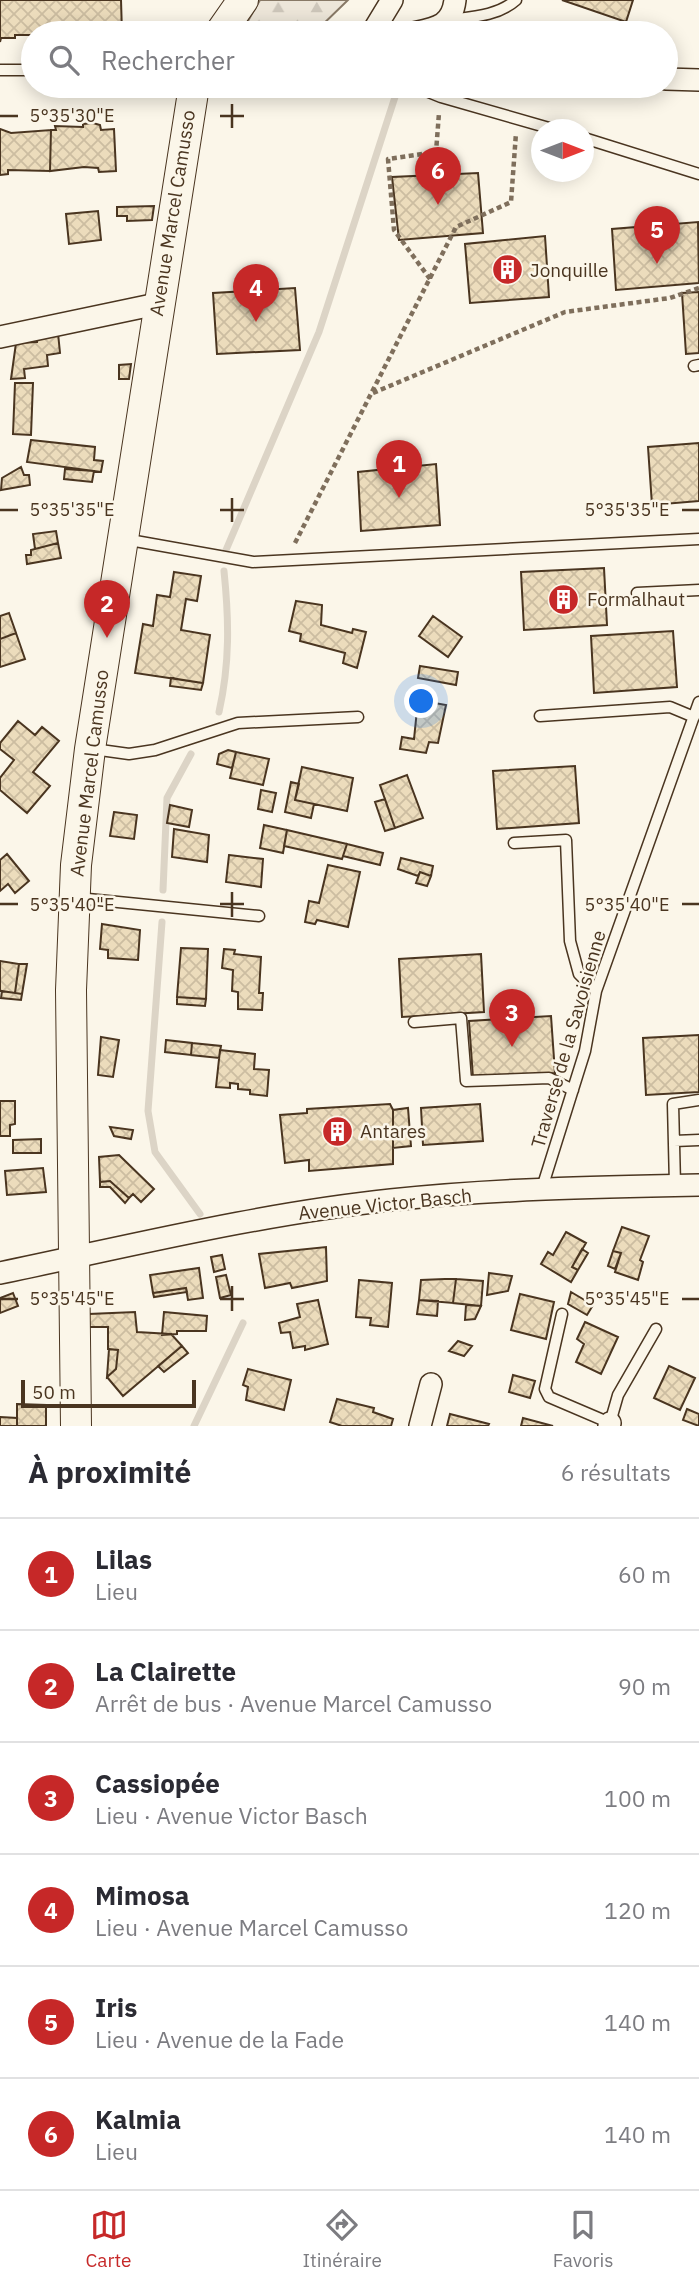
<!DOCTYPE html>
<html lang="fr">
<meta charset="utf-8">
<style>
:root{--surface:#fff;--page:#f7f7f7;--text:#2b2b33;--muted:#7c7c81;--line:#e1e1e2;--accent:#c62828}
body{margin:0;font-family:"IBM Plex Sans",sans-serif;background:var(--page);color:var(--text)}
.compass{position:absolute;left:531px;top:119px;width:63px;height:63px;border-radius:50%;background:var(--surface);box-shadow:0 4px 18px #0003;rotate:90deg}
.scale{position:absolute;left:21px;bottom:18px;width:175px;box-sizing:border-box;padding-left:7px;border:4px solid #4a3520;border-top:0;font-size:19px;line-height:24px;white-space:nowrap;color:#4a3520;-webkit-text-stroke:5px #fbf6e9;paint-order:stroke}
.you{position:absolute;left:422px;top:702px;width:24px;height:24px;margin:-18px;border:5px solid #fff;border-radius:50%;background:#1a73e8;box-shadow:0 0 0 10px #1a73e833}
.badge{display:grid;place-items:center;width:46px;height:46px;border-radius:50%;background:var(--accent);color:#fff;font-size:23px;font-weight:700}
.pin{position:absolute;translate:-50% -58px;filter:drop-shadow(0 2px 4px #0008)}
.pin::after{content:'';position:absolute;top:37px;width:24px;height:21px;background:inherit;clip-path:polygon(0 0,100% 0,50% 100%)}
.list{margin:0;padding:0;list-style:none}
h2{display:flex;justify-content:space-between;align-items:center;height:91px;margin:0;padding:0 28px;font-size:30px}
h2 small{font-size:23px;font-weight:400;color:var(--muted)}
.list li{display:grid;grid-template-columns:46px 1fr auto;gap:21px;align-items:center;box-sizing:border-box;height:112px;padding:0 28px;border-top:2px solid var(--line)}
.list b{display:block;font-size:26px;white-space:nowrap}
.list p{margin:0;font-size:23px;white-space:nowrap;color:var(--muted)}
.list em{font-size:23px;font-style:normal;color:var(--muted)}
.icon{flex:none;width:38px;height:38px;fill:none;stroke:currentColor;stroke-width:2;stroke-linecap:round;stroke-linejoin:round}
.map{position:relative;flex:none;width:699px;height:1426px;overflow:hidden}
.search{position:absolute;background:var(--surface);box-shadow:0 4px 18px #0003;left:21px;right:21px;top:21px;height:77px;display:flex;align-items:center;gap:18px;box-sizing:border-box;padding:0 24px;border-radius:38px;color:var(--muted);font-size:26px}
.sheet{height:763px;background:var(--surface)}
nav{display:flex;justify-content:space-around;align-items:center;box-sizing:border-box;height:98px;border-top:2px solid var(--line);background:var(--surface);font-size:19px;color:var(--muted)}
nav a{display:grid;justify-items:center;gap:4px}
nav .on{color:var(--accent)}
.map>svg:first-child{display:block}
.forest{fill:url(#forest-firs);stroke:#887966;stroke-width:2}
.lines{fill:none;stroke-linecap:round;stroke-linejoin:round}
.stream{stroke:#dcd4c6;stroke-width:7}
.building{fill:url(#building-cross-hatch);stroke:#4a3520;stroke-width:2}
.lane-casing{stroke:#4a3520;stroke-width:13}
.street-casing{stroke:#4a3520;stroke-width:24}
.secondary-casing{stroke:#4a3520;stroke-width:32}
.path{stroke:#7f6f5c;stroke-width:4.5;stroke-dasharray:5 3.5;stroke-linecap:butt}
.lane{stroke:#fbf6e9;stroke-width:10}
.street{stroke:#fbf6e9;stroke-width:21}
.secondary{stroke:#fbf6e9;stroke-width:30}
.ticks{fill:none;stroke:#4a3520;stroke-width:2.5}
.labels{text-anchor:middle;dominant-baseline:central;stroke-width:5;stroke-linejoin:round;paint-order:stroke}
.street-label{font-size:19px;fill:#4a3520;stroke:#fbf6e9}
.poi-label{font-size:19px;fill:#4a3520;stroke:#fbf6e9;text-anchor:start}
.ticks-label{font-size:18px;text-anchor:middle;fill:#4a3520;stroke:#fbf6e9;stroke-width:5;stroke-linejoin:round;paint-order:stroke}
</style>
<div class="map">
<svg width="699" height="1426" viewBox="0 0 699 1426">
<defs>
<pattern id="forest-firs" width="22" height="20" patternUnits="userSpaceOnUse" patternTransform="scale(1.75)"><rect width="22" height="20" fill="#ede6d9"/><path d="M5 1l3.5 6h-7zM16 11l3.5 6h-7z" fill="#cdc6ba"/></pattern>
<pattern id="building-cross-hatch" width="8" height="8" patternUnits="userSpaceOnUse" patternTransform="scale(1.75)"><rect width="8" height="8" fill="#ecdcbc"/><path d="M0 0l8 8M0 8l8-8" fill="none" stroke="#ccbda1"/></pattern>
</defs>
<rect width="100%" height="100%" fill="#fbf6e9"/>
<!-- forest -->
<path class="forest" d="M260 0H348L314 33H241Z"/>
<g class="lines">
<!-- stream -->
<path class="stream" d="M226 550 319 332 395 97
M219 712C230 663 229 620 224 571
M163 890 167 798 191 754
M162 922 148 1111 155 1152 200 1214
M194 1426 243 1323"/>
</g>
<!-- building -->
<path class="building" d="M0 0H121L122 33H33V38L31 35H15V38H1L0 42Z
M562 0H633L626 22Z
M93 123 100 125 101 130 114 129 116 171 99 172 98 168 84 167 50 171 51 130H56L55 126 83 127V124Z
M0 129 11 133 51 130 50 171 8 170V174L0 175Z
M478 173 483 233 399 240 392 177Z
M117 207 154 206 152 220 127 221V216H117Z
M98 211 101 240 69 244 66 214Z
M698 222 699 283 616 290 612 229Z
M545 236 549 297 470 303 465 244Z
M295 288 300 350 217 354 213 293Z
M699 292V353L686 354 682 293Z
M58 333 60 353 47 355 48 366 24 369 25 378 11 379 16 343 37 342 38 334Z
M131 364 129 379H119V365Z
M15 383H33L31 435 13 434Z
M31 440 95 447 94 460 103 461 101 472 27 462Z
M699 443V501L652 505 648 447Z
M436 464 440 525 361 531 358 472Z
M21 467 24 475H29L30 485 1 490 2 478Z
M65 469 94 471 92 482 64 479Z
M56 531 58 543 35 549 33 534Z
M58 543 61 558 27 564 26 555H31V550Z
M604 568 607 625 524 630 521 572Z
M174 572 201 576 197 601 186 599 181 630 210 635 203 683 135 673 143 624 153 626 157 595 170 597Z
M296 601 322 605 321 625 352 633 353 629 366 632 357 668 343 663 345 653 300 641 301 634 289 631Z
M9 613 16 633 0 639V616Z
M433 616 462 637 448 657 419 636Z
M673 631 677 687 594 693 591 636Z
M16 633 25 659 0 667V639Z
M420 666 458 672 456 685 418 678Z
M171 678 203 683 201 690 170 686Z
M418 700 446 705 438 743 429 742 426 753 400 749 402 737 414 739Z
M18 721 35 735 42 727 59 741 33 772 50 786 27 813 0 790V778L14 760 0 749V743Z
M228 750 236 752 232 768 217 764 219 754Z
M236 752 269 759 263 785 230 778Z
M575 766 579 823 497 829 493 771Z
M302 767 353 778 347 811 295 800Z
M407 775 423 818 395 828 380 785Z
M291 782 299 784 295 800 314 804 311 818 285 812Z
M261 790 276 793 272 812 258 809Z
M385 799 395 828 385 831 375 802Z
M170 805 192 810 189 827 167 823Z
M114 812 137 815 134 839 110 836Z
M264 825 287 830 283 853 260 848Z
M174 829 209 835 207 862 172 857Z
M287 830 347 844 342 859 284 846Z
M347 844 383 853 380 865 343 856Z
M7 854 29 881 15 893 8 884 0 891V860Z
M229 855 263 859 261 887 226 882Z
M401 858 433 866 431 876 420 872 418 876 398 869Z
M328 865 360 872 348 927 317 920 315 924 305 922 309 901 319 903Z
M420 872 431 876 427 886 416 883Z
M102 924 140 930 138 960 108 958V950L100 949Z
M181 948 208 949 206 999 177 997Z
M224 949 235 950 234 954 261 957 259 993H263L262 1010 238 1009V992L232 991 233 970 222 968Z
M481 954 484 1012 402 1017 399 959Z
M0 961 19 964 15 993 0 991Z
M19 964H27L22 994 15 993Z
M2 991 22 994 21 1000 1 998Z
M177 997 206 999 205 1006 177 1004Z
M551 1016 555 1073 473 1078 469 1021Z
M699 1035V1092L646 1095 643 1038Z
M101 1037 119 1040 113 1077 98 1075Z
M166 1040 192 1043 191 1055 165 1052Z
M192 1043 221 1046 219 1058 191 1055Z
M220 1050 255 1054 254 1069 269 1070 267 1096 250 1094V1090L238 1089V1084L230 1083V1088L216 1087Z
M0 1101H15V1124L10 1125V1136H0Z
M390 1104 393 1110V1164L309 1171V1160L285 1163 280 1115 307 1113V1109Z
M480 1104 483 1141 423 1145 421 1108Z
M408 1108 411 1146 393 1148V1110Z
M110 1127 133 1130 131 1139 114 1136Z
M41 1139V1153H13V1140Z
M119 1155 154 1189 141 1202 133 1194 129 1198 110 1181 100 1182 99 1157Z
M43 1168 46 1192 7 1195 5 1171Z
M110 1181 129 1198 125 1203 110 1187H100V1182Z
M622 1227 649 1236 640 1260 643 1262 638 1280 615 1272 621 1253 613 1251Z
M566 1232 586 1243 572 1267 578 1270 571 1282 541 1264 548 1252 553 1255Z
M326 1247 327 1281 292 1288 290 1283 265 1288 259 1254Z
M582 1249 588 1253 578 1270 572 1267Z
M613 1251 621 1253 615 1269 608 1266Z
M222 1255 225 1269 214 1272 211 1257Z
M199 1268 203 1298 188 1300 186 1288 153 1293 150 1275Z
M489 1273 512 1276 508 1291 487 1295Z
M226 1275 231 1295 220 1298 216 1277Z
M445 1279H456L453 1303 419 1300 421 1280Z
M456 1279 483 1281 481 1306 453 1303Z
M359 1280 392 1283 388 1327 370 1325 371 1318 356 1317Z
M186 1288 187 1292 154 1297 153 1293Z
M571 1292 593 1305 587 1315 568 1304Z
M13 1293 18 1306 0 1313V1298Z
M520 1294 554 1302 546 1339 511 1330Z
M318 1300 328 1344 305 1350V1346L293 1348 290 1332 281 1333 279 1323 300 1317 297 1304Z
M419 1300 438 1301 437 1316 417 1314Z
M466 1305 481 1306 475 1319 465 1320Z
M135 1312 137 1332 171 1334 182 1346 123 1396 107 1377 116 1369 118 1350 108 1349V1327H89V1314Z
M164 1312 207 1316 206 1331H177V1334L162 1335Z
M585 1322 618 1337 601 1374 576 1362 584 1344 577 1339Z
M458 1341 472 1346 464 1356 449 1351Z
M182 1346 188 1353 164 1372 158 1366Z
M109 1349 118 1350 116 1369 107 1377Z
M669 1366 695 1378 680 1410 654 1398Z
M248 1369 291 1380 284 1410 246 1400 248 1387 243 1385Z
M513 1375 535 1381 530 1398 509 1392Z
M337 1399 374 1408 373 1412 393 1419 391 1426H342L330 1422Z
M17 1404 46 1405V1426H17Z
M687 1409 699 1414V1426L683 1420Z
M450 1414 489 1424 488 1426H447Z
M0 1417 17 1418V1426H0Z
M523 1418 553 1426H521Z"/>
<g class="lines">
<defs>
<path id="lane" d="M449 20C472 17 498 16 516 0
M0 70H33
M414 86 441 97 556 130
M584 138 699 174
M694 366 699 365
M124 539 253 562 699 539
M637 593 699 590
M540 716 670 707 694 717
M93 749 129 754 155 750 238 723 358 717
M514 843 566 840 570 941 579 974 596 991
M78 898 259 916
M414 1022 461 1018 466 1081 549 1078 573 1090
M674 1141 699 1140
M675 1185 673 1104 699 1100
M542 1188 585 1051 596 991 699 702
M562 1314 545 1389 549 1397 610 1423 618 1395 656 1329"/>
<path id="street" d="M372 33 392 0
M413 33C436 28 452 26 455 0
M666 79 699 80
M0 337 157 304
M0 1273C130 1246 259 1214 391 1200 494 1189 596 1187 699 1185
M420 1426 431 1384
M609 1426 610 1423"/>
<path id="secondary" d="M220 33 243 0
M76 1426 71 990 76 865 90 749 194 86"/>
</defs>
<!-- lane casing -->
<use href="#lane" class="lane-casing"/>
<!-- street casing -->
<use href="#street" class="street-casing"/>
<!-- secondary casing -->
<use href="#secondary" class="secondary-casing"/>
<!-- path -->
<path class="path" d="M430 279 394 230 388 159 436 152 439 113
M373 393 565 312 670 298 699 288
M295 543 456 227 511 202 516 133"/>
<!-- lane -->
<use href="#lane" class="lane"/>
<!-- street -->
<use href="#street" class="street"/>
<!-- secondary -->
<use href="#secondary" class="secondary"/>
</g>
<!-- ticks -->
<path class="ticks" d="M232 104V128M0 116H18M220 116H244M232 498V522M0 510H18M220 510H244M682 510H699M232 892V917M0 904H18M220 904H244M682 904H699M232 1286V1311M0 1299H18M220 1299H244M682 1299H699"/>
<!-- icons -->
<defs>
<symbol id="building-disc" viewBox="-11 -11 22 22"><circle r="9.5" fill="#c62828" stroke="#fbf6e9"/><path d="M-4-6H4V6H1V3H-1V6H-4ZM-2.5-4.3h1.7v1.8h-1.7ZM.8-4.3h1.7v1.8H.8ZM-2.5-1h1.7V.8h-1.7ZM.8-1h1.7V.8H.8Z" fill="#fff"/></symbol>
</defs>
<g fill-rule="evenodd">
<use href="#building-disc" x="490" y="252" width="35" height="35"/>
<use href="#building-disc" x="546" y="582" width="35" height="35"/>
<use href="#building-disc" x="320" y="1114" width="35" height="35"/>
</g>
<g class="labels">
<!-- street labels -->
<g class="street-label">
<text transform="translate(172 213) rotate(-81)">Avenue Marcel Camusso</text>
<text transform="translate(89 773) rotate(-83)">Avenue Marcel Camusso</text>
<text transform="translate(568 1039) rotate(-74)">Traverse de la Savoisienne</text>
<text transform="translate(385 1204) rotate(-6)">Avenue Victor Basch</text>
</g>
<!-- poi labels -->
<g class="poi-label">
<text x="530" y="270">Jonquille</text>
<text x="587" y="599">Formalhaut</text>
<text x="360" y="1131">Antares</text>
</g>
</g>
<g class="ticks-label">
<text x="72" y="122">5°35'30"E</text>
<text x="627" y="516">5°35'35"E</text>
<text x="72" y="516">5°35'35"E</text>
<text x="72" y="911">5°35'40"E</text>
<text x="627" y="911">5°35'40"E</text>
<text x="627" y="1305">5°35'45"E</text>
<text x="72" y="1305">5°35'45"E</text>
</g>
</svg>
<svg class="compass" viewBox="-18 -18 36 36"><path d="M0-13l5 13h-10z" fill="#e53935"/><path d="M0 13l5-13h-10z" fill="#7c7c81"/></svg>
<div class="scale">50 m</div>
<div class="you"></div>
<div class="pin badge" style="left:399px;top:498px">1</div>
<div class="pin badge" style="left:107px;top:638px">2</div>
<div class="pin badge" style="left:512px;top:1047px">3</div>
<div class="pin badge" style="left:256px;top:322px">4</div>
<div class="pin badge" style="left:657px;top:264px">5</div>
<div class="pin badge" style="left:438px;top:205px">6</div>
<div class="search"><svg class="icon" aria-label="search" viewBox="0 0 24 24"><circle cx="10" cy="10" r="6"/><path d="M15 15l6 6"/></svg>Rechercher</div>
</div>
<section class="sheet">
<h2>À proximité<small>6 résultats</small></h2>
<ul class="list">
<li><span class="badge">1</span><div><b>Lilas</b><p>Lieu</p></div><em>60 m</em></li>
<li><span class="badge">2</span><div><b>La Clairette</b><p>Arrêt de bus · Avenue Marcel Camusso</p></div><em>90 m</em></li>
<li><span class="badge">3</span><div><b>Cassiopée</b><p>Lieu · Avenue Victor Basch</p></div><em>100 m</em></li>
<li><span class="badge">4</span><div><b>Mimosa</b><p>Lieu · Avenue Marcel Camusso</p></div><em>120 m</em></li>
<li><span class="badge">5</span><div><b>Iris</b><p>Lieu · Avenue de la Fade</p></div><em>140 m</em></li>
<li><span class="badge">6</span><div><b>Kalmia</b><p>Lieu</p></div><em>140 m</em></li>
</ul>
</section>
<nav>
<a class="on"><svg class="icon" aria-label="map" viewBox="0 0 24 24"><path d="M3 6l6-2 6 2 6-2v14l-6 2-6-2-6 2zM9 4v14M15 6v14"/></svg>Carte</a>
<a><svg class="icon" aria-label="directions" viewBox="0 0 24 24"><path d="M12 3l9 9-9 9-9-9zM9 14v-3h6M13 9l2 2-2 2"/></svg>Itinéraire</a>
<a><svg class="icon" aria-label="saved" viewBox="0 0 24 24"><path d="M7 4h10v16l-5-4-5 4z"/></svg>Favoris</a>
</nav>
